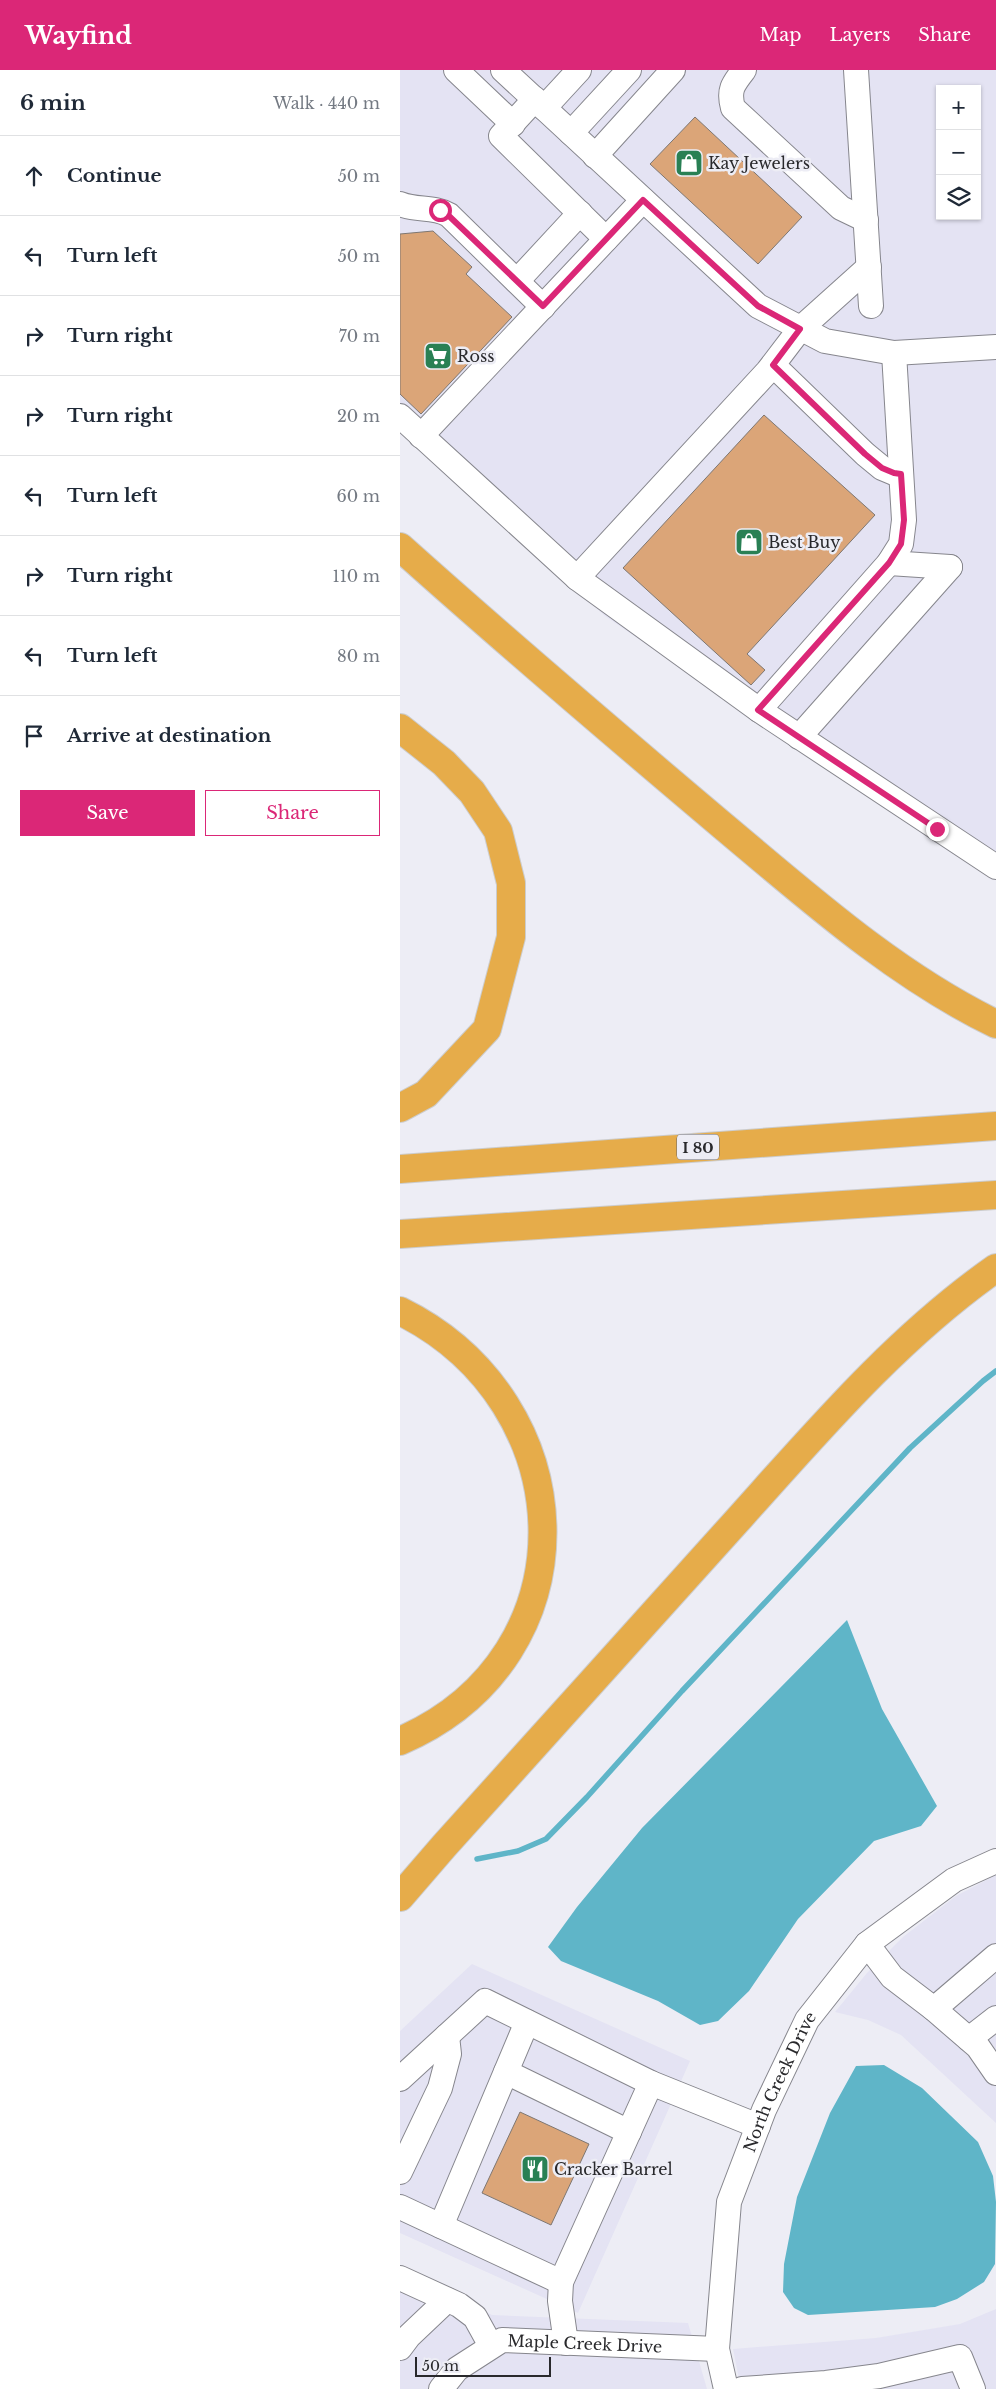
<!DOCTYPE html>
<meta charset="utf-8">
<style>
:root{--surface:#fff;--page:#f2f2f3;--text:#1f2937;--muted:#747a83;--line:#e0e1e3;--accent:#db2777}
body{margin:0;font-family:"Libre Baskerville",serif;background:var(--page);color:var(--text)}
.controls{position:absolute;right:15px;top:15px;display:grid;overflow:hidden;border-radius:0px;box-shadow:0 1px 4px #0004}
.controls button{width:45px;height:45px;display:grid;place-items:center;padding:0;border:0;border-bottom:1px solid var(--line);background:var(--surface);color:var(--text);font:25px sans-serif}
.scale{position:absolute;left:15px;bottom:12px;width:136px;box-sizing:border-box;padding-left:5px;border:2px solid #29292c;border-top:0;font-size:14px;line-height:18px;white-space:nowrap;color:#29292c;-webkit-text-stroke:4px #ededf5;paint-order:stroke}
.stop{position:absolute;width:15px;height:15px;margin:-11px;border:4px solid #db2777;border-radius:50%;background:#fff}
.stop.end{background:#db2777;border-color:#fff;box-shadow:0 1px 5px #0008}
.list{margin:0;padding:0;list-style:none}
h2{display:flex;justify-content:space-between;align-items:center;height:65px;margin:0;padding:0 20px;font-size:21px}
h2 small{font-size:16px;font-weight:400;color:var(--muted)}
.list li{display:grid;grid-template-columns:32px 1fr auto;gap:15px;align-items:center;box-sizing:border-box;height:80px;padding:0 20px;border-top:1px solid var(--line)}
.list b{display:block;font-size:19px;white-space:nowrap}
.list em{font-size:16px;font-style:normal;color:var(--muted)}
.actions{display:flex;gap:10px;padding:15px 20px}
.actions a{flex:1;padding:11px 0;border:1px solid var(--accent);border-radius:0px;text-align:center;font-size:18px;color:var(--accent)}
.actions .main{background:var(--accent);color:#fff}
.icon{flex:none;width:28px;height:28px;fill:none;stroke:currentColor;stroke-width:2;stroke-linecap:round;stroke-linejoin:round}
.map{position:relative;flex:none;width:596px;height:2319px;overflow:hidden}
header{display:flex;align-items:center;gap:30px;box-sizing:border-box;height:70px;padding:0 25px;background:var(--accent);color:#fff}
header strong{font-size:24px}
nav{display:flex;gap:28px;margin-inline-start:auto;font-size:18px}
main{display:flex}
aside{flex:1;background:var(--surface)}
.map>svg:first-child{display:block}
.built{fill:#e4e3f3;fill-rule:evenodd}
.water{fill:#5fb5c8}
.lines{fill:none;stroke-linecap:round;stroke-linejoin:round}
.stream{stroke:#5fb5c8;stroke-width:5.5}
.building{fill:#dba578;stroke:#7e7772}
.minor-casing{stroke:#86868d;stroke-width:26}
.highway-casing{stroke:#ccc;stroke-width:30}
.minor{stroke:#fff;stroke-width:24}
.highway{stroke:#e6ac4a;stroke-width:28}
.route{stroke:#db2777;stroke-width:6}
.labels{text-anchor:middle;dominant-baseline:central;stroke-width:5;stroke-linejoin:round;paint-order:stroke}
.shield{fill:#ededf5;stroke:#646468;stroke-width:1}
.shield-label{font-size:15px;font-weight:bold;fill:#29292c}
.poi-label{font-size:16px;fill:#29292c;stroke:#ededf5;text-anchor:start}
.street-label{font-size:16px;fill:#29292c;stroke:#ededf5}
</style>
<header>
<strong>Wayfind</strong>
<nav><a>Map</a><a>Layers</a><a>Share</a></nav>
</header>
<main>
<aside>
<h2>6 min<small>Walk · 440 m</small></h2>
<ul class="list">
<li><svg class="icon" aria-label="ahead" viewBox="0 0 24 24"><path d="M12 20V5M6 11l6-6 6 6"/></svg><div><b>Continue</b></div><em>50 m</em></li>
<li><svg class="icon" aria-label="left" viewBox="0 0 24 24"><path d="M17 20v-9H6M10 6l-5 5 5 5"/></svg><div><b>Turn left</b></div><em>50 m</em></li>
<li><svg class="icon" aria-label="right" viewBox="0 0 24 24"><path d="M7 20v-9h11M14 6l5 5-5 5"/></svg><div><b>Turn right</b></div><em>70 m</em></li>
<li><svg class="icon" aria-label="right" viewBox="0 0 24 24"><path d="M7 20v-9h11M14 6l5 5-5 5"/></svg><div><b>Turn right</b></div><em>20 m</em></li>
<li><svg class="icon" aria-label="left" viewBox="0 0 24 24"><path d="M17 20v-9H6M10 6l-5 5 5 5"/></svg><div><b>Turn left</b></div><em>60 m</em></li>
<li><svg class="icon" aria-label="right" viewBox="0 0 24 24"><path d="M7 20v-9h11M14 6l5 5-5 5"/></svg><div><b>Turn right</b></div><em>110 m</em></li>
<li><svg class="icon" aria-label="left" viewBox="0 0 24 24"><path d="M17 20v-9H6M10 6l-5 5 5 5"/></svg><div><b>Turn left</b></div><em>80 m</em></li>
<li><svg class="icon" aria-label="arrive" viewBox="0 0 24 24"><path d="M6 21V4h12l-3 4 3 4H6"/></svg><div><b>Arrive at destination</b></div></li>
</ul>
<div class="actions"><a class="main">Save</a><a>Share</a></div>
</aside>
<div class="map">
<svg width="596" height="2319" viewBox="0 0 596 2319">
<rect width="100%" height="100%" fill="#ededf5"/>
<!-- built -->
<path class="built" d="M0 0H596V808L577 799 205 546 0 358ZM540 19H577V146H540Z
M596 1805V2053L501 1965 468 1950 435 1942 467 1903 503 1867 556 1826Z
M72 1894 290 1991 178 2243 0 2163V1961Z
M0 2198 92 2245 288 2253 307 2319H0Z
M596 2239V2319H341L333 2279 476 2268 560 2254Z"/>
<!-- water -->
<path class="water" d="M447 1550 482 1639 537 1736 521 1756 474 1771 398 1849 349 1921 318 1951 300 1955 258 1931 161 1891 148 1877 177 1837 242 1758Z
M484 1995 522 2018 578 2072 593 2106 596 2132 595 2194 584 2212 557 2229 535 2237 408 2245 394 2238 383 2222 384 2194 397 2127 430 2043 456 1996Z"/>
<g class="lines">
<!-- stream -->
<path class="stream" d="M77 1789 118 1781 146 1769 187 1727 282 1621 510 1378 583 1311 596 1301"/>
</g>
<!-- building -->
<path class="building" d="M295 47 402 147 358 194 250 94Z
M33 161 72 197 66 204 112 247 21 344 0 324V164Z
M364 345 475 445 347 584 365 600 351 615 223 498Z
M120 2042 189 2074 151 2155 82 2123Z"/>
<g class="lines">
<defs>
<g id="minor">
<path d="M56 0 113 54"/>
<path d="M103 0 358 236 425 271 494 283 596 277"/>
<path d="M344 0C333 14 328 20 333 38L441 138 466 150"/>
<path d="M456 0 471 236"/>
<path d="M135 29 101 66 206 169"/>
<path d="M144 38 179 0"/>
<path d="M171 63 229 0"/>
<path d="M195 86 273 0"/>
<path d="M0 134C16 141 34 136 49 145L143 237"/>
<path d="M117 211 180 143"/>
<path d="M373 295 465 384 482 398 494 403 501 404"/>
<path d="M0 346 177 508 359 640 596 797"/>
<path d="M21 366 243 130"/>
<path d="M489 493 550 497"/>
<path d="M177 508 368 301 400 259 469 197"/>
<path d="M359 640 489 493 501 474 504 450 494 283"/>
<path d="M399 667 550 497"/>
<path d="M467 1874 492 1907 534 1939 596 1886"/>
<path d="M534 1939 578 1977 596 2003"/>
<path d="M569 1969 596 1948"/>
<path d="M106 2002 229 2062"/>
<path d="M0 2009 85 1931 251 2013 358 2056"/>
<path d="M0 2102 40 2018 49 1984 47 1966"/>
<path d="M0 2137 161 2212"/>
<path d="M41 2156 127 1952"/>
<path d="M0 2208 59 2235 75 2247 91 2276"/>
<path d="M166 2273 160 2231 161 2212 251 2013"/>
<path d="M0 2278 9 2266 47 2230"/>
<path id="s1" d="M41 2319 57 2299 102 2270 317 2279"/>
<path id="s2" d="M326 2319 317 2279 329 2132 364 2040 407 1950 467 1874 554 1810 596 1791"/>
<path d="M342 2319 426 2313 479 2306 560 2287 573 2319"/>
</g>
<path id="highway" d="M0 477C106 572 214 664 323 756 409 828 495 905 596 954
M0 658 44 693 72 722 98 761 111 813V867L87 959 26 1024 0 1038
M0 1099 596 1056
M0 1164 596 1125
M0 1241C184 1332 196 1586 0 1671
M0 1827 44 1776C141 1668 238 1561 335 1453 416 1363 496 1268 596 1198"/>
</defs>
<!-- minor casing -->
<use href="#minor" class="minor-casing"/>
<!-- highway casing -->
<use href="#highway" class="highway-casing"/>
<!-- minor -->
<use href="#minor" class="minor"/>
<!-- highway -->
<use href="#highway" class="highway"/>
</g>
<g class="lines">
<!-- route -->
<path class="route" d="M40 140 49 146 143 236 243 130 358 236 400 259 373 295 465 384 482 398 494 403 501 404 504 450 501 474 489 493 358 640 537 759"/>
</g>
<!-- icons -->
<defs>
<symbol id="shop-square" viewBox="-11 -11 22 22"><rect x="-9" y="-9" width="18" height="18" rx="4" fill="#298054" stroke="#ededf5"/><path d="M-5-2.5h2.3a2.7 3.5 0 0 1 5.4 0H5L5.5 6h-11ZM-1.5-2.5h3a1.5 2.3 0 0 0-3 0Z" fill="#fff"/></symbol>
<symbol id="supermarket-square" viewBox="-11 -11 22 22"><rect x="-9" y="-9" width="18" height="18" rx="4" fill="#298054" stroke="#ededf5"/><path d="M-6-5.5h2.5l.6 2H6L4.5 2H-2.5L-4.4-4H-6ZM-1.5 3.2a1.3 1.3 0 1 0 .1 0ZM3 3.2a1.3 1.3 0 1 0 .1 0Z" fill="#fff"/></symbol>
<symbol id="restaurant-square" viewBox="-11 -11 22 22"><rect x="-9" y="-9" width="18" height="18" rx="4" fill="#298054" stroke="#ededf5"/><path d="M-5-6h1v4h1v-4h1v4h1v-4h1v5L-1.5 .5V6h-2V.5L-5-1ZM5-6V6H3V1.5H1.5Q1.5-4 5-6Z" fill="#fff"/></symbol>
</defs>
<g fill-rule="evenodd">
<use href="#shop-square" x="273" y="77" width="32" height="32"/>
<use href="#supermarket-square" x="22" y="270" width="32" height="32"/>
<use href="#shop-square" x="333" y="456" width="32" height="32"/>
<use href="#restaurant-square" x="119" y="2083" width="32" height="32"/>
</g>
<g class="labels">
<!-- shield labels -->
<rect class="shield" x="277" y="1064.5" width="42" height="25" rx="4"/>
<g class="shield-label">
<text x="298" y="1077">I 80</text>
</g>
<!-- poi labels -->
<g class="poi-label">
<text x="308" y="93">Kay Jewelers</text>
<text x="57" y="286">Ross</text>
<text x="368" y="472">Best Buy</text>
<text x="154" y="2099">Cracker Barrel</text>
</g>
<!-- street labels -->
<g class="street-label">
<text stroke="none"><textPath href="#s2" startOffset="319">North Creek Drive</textPath></text>
<text stroke="none"><textPath href="#s1" startOffset="162">Maple Creek Drive</textPath></text>
</g>
</g>
</svg>
<div class="controls">
<button>+</button>
<button>−</button>
<button><svg class="icon" aria-label="layers" viewBox="0 0 24 24"><path d="M12 4l9 5-9 5-9-5zM3 14l9 5 9-5"/></svg></button>
</div>
<div class="scale">50 m</div>
<div class="stop" style="left:40px;top:140px"></div>
<div class="stop end" style="left:537px;top:759px"></div>
</div>
</main>
